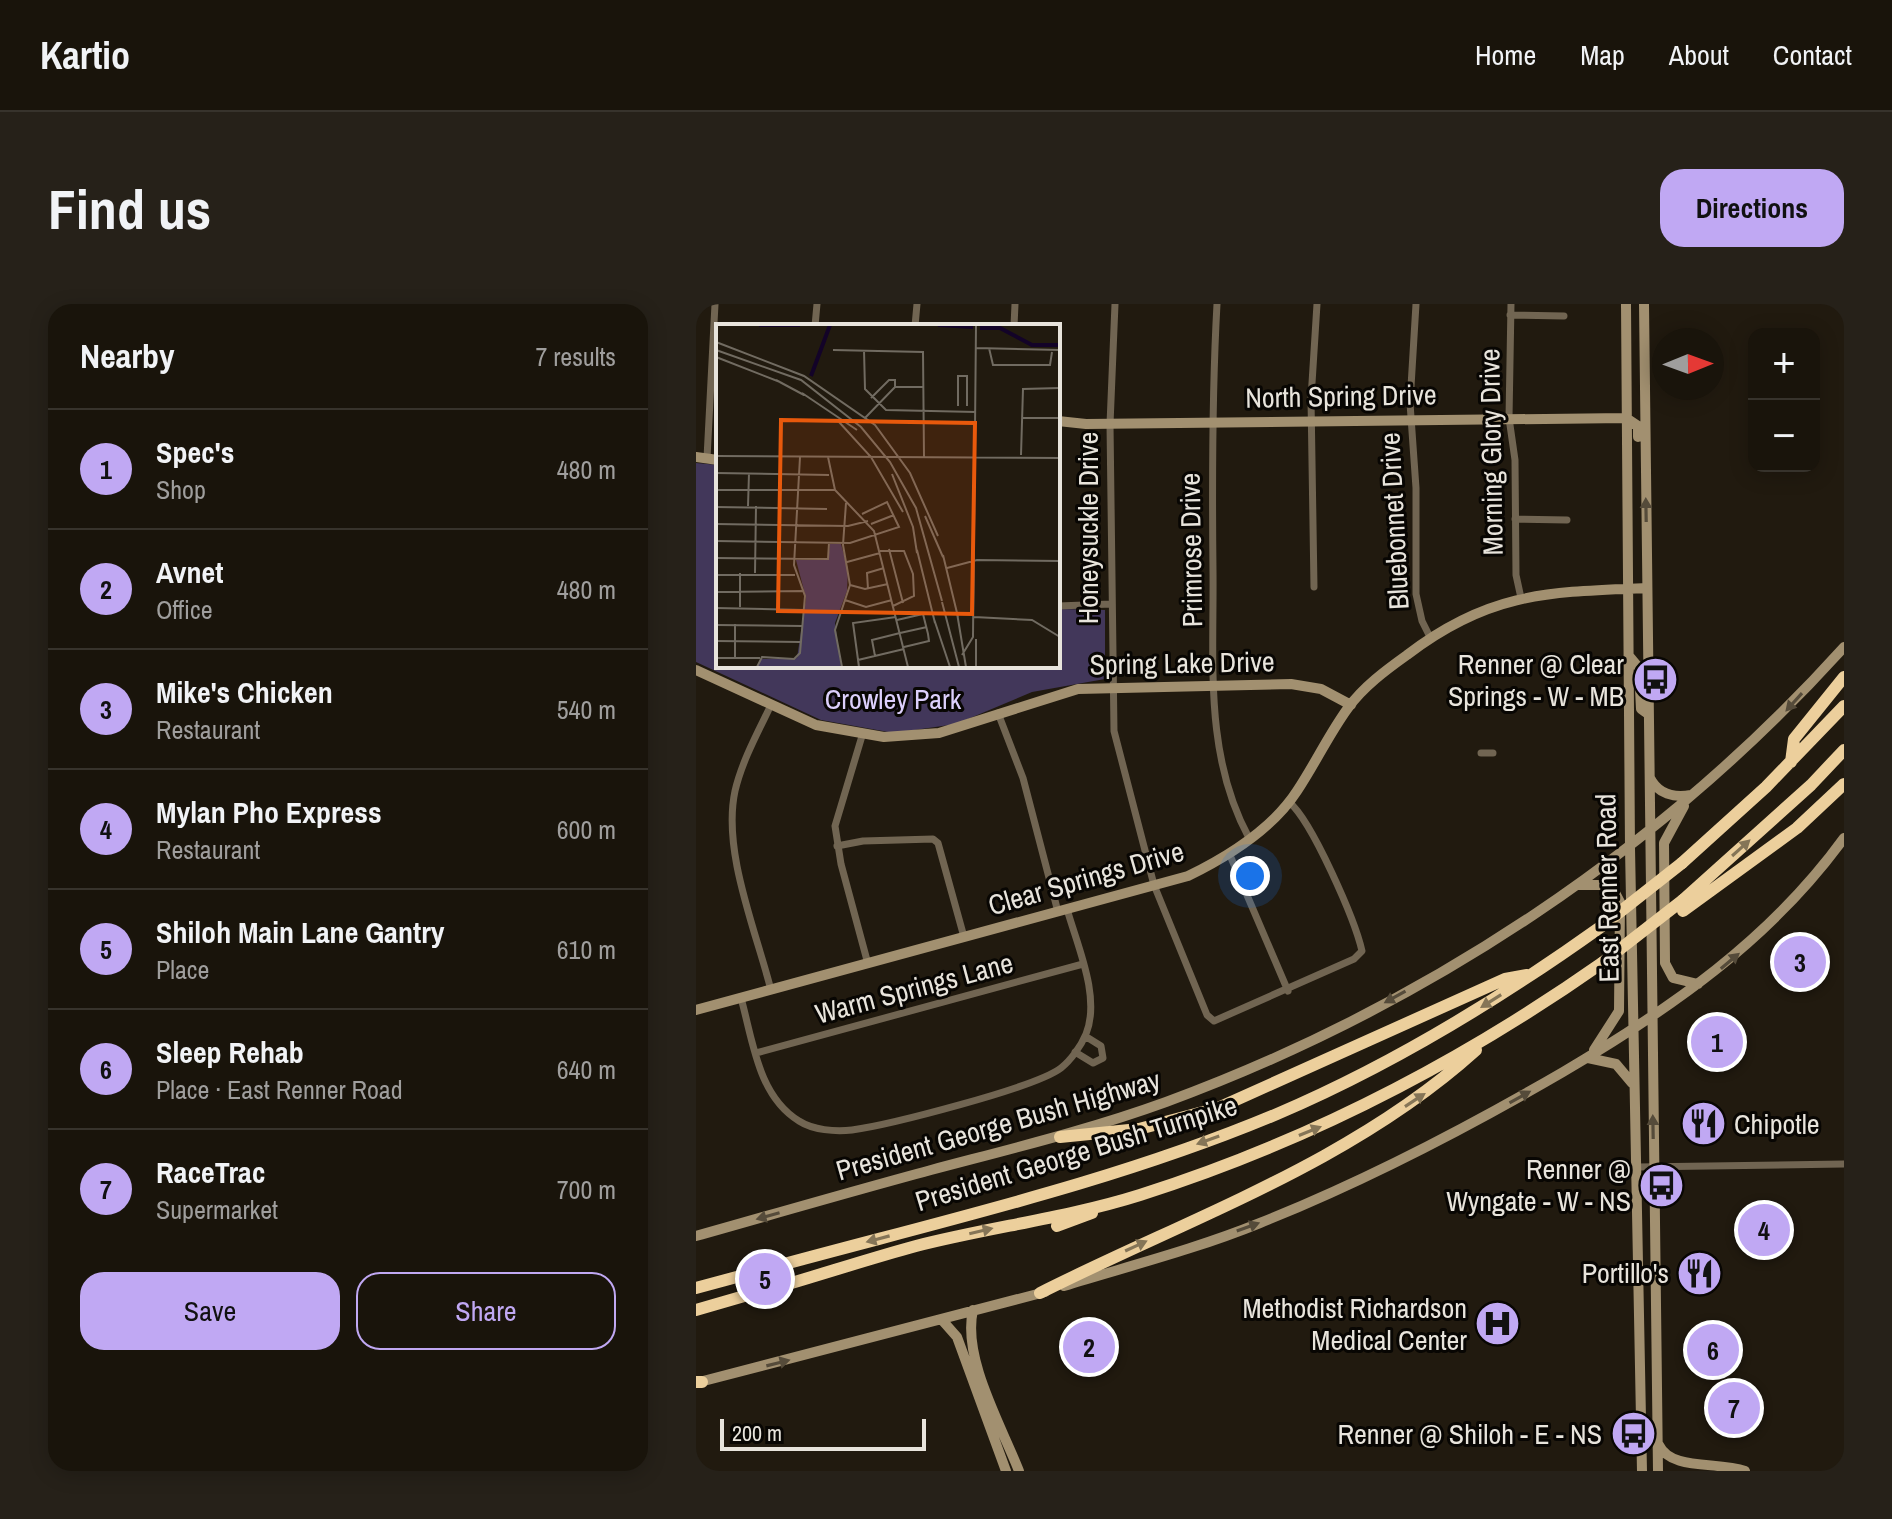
<!DOCTYPE html>
<meta charset="utf-8">
<style>
:root{--surface:#19140b;--page:#262119;--text:#f1f3f6;--muted:#9f9e9d;--line:#37332c;--accent:#c0a8f3}
body{margin:0;font-family:"Archivo Narrow",sans-serif;background:var(--page);color:var(--text)}
.controls{position:absolute;right:24px;top:24px;display:grid;overflow:hidden;border-radius:16px;box-shadow:0 4px 20px #0003}
.controls button{width:72px;height:72px;display:grid;place-items:center;padding:0;border:0;border-bottom:2px solid var(--line);background:var(--surface);color:var(--text);font:40px sans-serif}
.compass{position:absolute;left:956px;top:24px;width:72px;height:72px;border-radius:50%;background:var(--surface);box-shadow:0 4px 20px #0003;rotate:89deg}
.scale{position:absolute;left:24px;bottom:20px;width:206px;box-sizing:border-box;padding-left:8px;border:4px solid #e8e4dc;border-top:0;font-size:22px;line-height:28px;white-space:nowrap;color:#e8e4dc;-webkit-text-stroke:6px #080603;paint-order:stroke}
.you{position:absolute;left:554px;top:572px;width:28px;height:28px;margin:-20px;border:6px solid #fff;border-radius:50%;background:#1a73e8;box-shadow:0 0 0 12px #1a73e833}
.badge{display:grid;place-items:center;width:52px;height:52px;border-radius:50%;background:var(--accent);color:#111;font-size:26px;font-weight:700}
.pin{position:absolute;translate:-50% -50%;border:4px solid #fff;box-shadow:0 2px 8px #0006}
.list{margin:0;padding:0;list-style:none}
h2{display:flex;justify-content:space-between;align-items:center;height:104px;margin:0;padding:0 32px;font-size:34px}
h2 small{font-size:26px;font-weight:400;color:var(--muted)}
.list li{display:grid;grid-template-columns:52px 1fr auto;gap:24px;align-items:center;box-sizing:border-box;height:120px;padding:0 32px;border-top:2px solid var(--line)}
.list b{display:block;font-size:30px;white-space:nowrap}
.list p{margin:0;font-size:26px;white-space:nowrap;color:var(--muted)}
.list em{font-size:26px;font-style:normal;color:var(--muted)}
.actions{display:flex;gap:16px;padding:24px 32px}
.actions a{flex:1;padding:18px 0;border:2px solid var(--accent);border-radius:24px;text-align:center;font-size:28px;color:var(--accent)}
.actions .main{background:var(--accent);color:#111}
.map{position:relative;flex:none;width:1148px;height:1167px;overflow:hidden;border-radius:24px}
header{display:flex;align-items:center;gap:48px;box-sizing:border-box;height:112px;padding:0 40px;background:var(--surface);border-bottom:2px solid var(--line)}
header strong{font-size:38px}
nav{display:flex;gap:44px;margin-inline-start:auto;font-size:28px}
.intro{display:flex;align-items:center;justify-content:space-between;box-sizing:border-box;height:192px;padding:0 48px}
h1{margin:0;font-size:56px}
.button{padding:20px 36px;border-radius:24px;background:var(--accent);color:#111;font-size:28px;font-weight:700}
main{display:flex;gap:48px;padding:0 48px}
aside{flex:1;background:var(--surface);border-radius:24px;box-shadow:0 4px 20px #0003}
.map>svg:first-child{display:block}
.green{fill:#42375a}
.lines{fill:none;stroke-linecap:round;stroke-linejoin:round}
.street{stroke:#716552;stroke-width:7}
.secondary{stroke:#a29070;stroke-width:10}
.highway{stroke:#eccf9c;stroke-width:12}
.highway-bridge{stroke:#eccf9c;stroke-width:12}
.oneway{fill:#554b3a}
.oneway2{fill:#857557}
.labels{text-anchor:middle;dominant-baseline:central;stroke-width:6;stroke-linejoin:round;paint-order:stroke}
.street-label{font-size:28px;fill:#e8e4dc;stroke:#080603}
.poi-label{font-size:28px;fill:#e8e4dc;stroke:#080603;text-anchor:end}
.park-label{font-size:28px;fill:#ddd0fc;stroke:#080603}
.inset-river{fill:none;stroke:#130328;stroke-width:4}
.inset-road{fill:none;stroke:#716b61;stroke-width:2}
.view{fill:#e8590c;fill-opacity:0.15;stroke:#e8590c;stroke-width:4}
.inset-edge{fill:none;stroke:#e8e4dc;stroke-width:4}
</style>
<header>
<strong>Kartio</strong>
<nav><a>Home</a><a>Map</a><a>About</a><a>Contact</a></nav>
</header>
<div class="intro"><h1>Find us</h1><a class="button">Directions</a></div>
<main>
<aside>
<h2>Nearby<small>7 results</small></h2>
<ul class="list">
<li><span class="badge">1</span><div><b>Spec's</b><p>Shop</p></div><em>480 m</em></li>
<li><span class="badge">2</span><div><b>Avnet</b><p>Office</p></div><em>480 m</em></li>
<li><span class="badge">3</span><div><b>Mike's Chicken</b><p>Restaurant</p></div><em>540 m</em></li>
<li><span class="badge">4</span><div><b>Mylan Pho Express</b><p>Restaurant</p></div><em>600 m</em></li>
<li><span class="badge">5</span><div><b>Shiloh Main Lane Gantry</b><p>Place</p></div><em>610 m</em></li>
<li><span class="badge">6</span><div><b>Sleep Rehab</b><p>Place · East Renner Road</p></div><em>640 m</em></li>
<li><span class="badge">7</span><div><b>RaceTrac</b><p>Supermarket</p></div><em>700 m</em></li>
</ul>
<div class="actions"><a class="main">Save</a><a>Share</a></div>
</aside>
<div class="map">
<svg width="1148" height="1167" viewBox="0 0 1148 1167">
<rect width="100%" height="100%" fill="#211a0f"/>
<!-- green -->
<path class="green" d="M0 159 22 161V362H362V305L409 306V375L336 388 260 420 198 429 125 416 0 358Z"/>
<g class="lines">
<!-- street -->
<path class="street" d="M419 0 414 120 418 427 458 581 511 711 518 717 658 655 666 647C659 616 616 517 593 498
M521 0C516 89 516 178 517 267 518 358 508 451 553 534
M720 0 714 99 720 184V290L726 317 734 333
M815 0 813 114 819 156 820 271 825 294
M814 11 868 12
M119 22 121 0
M219 22 221 0
M318 22 319 0
M11 154 19 0
M819 215 871 216
M618 283 615 95 621 0
M362 302 415 300
M75 401C62 428 46 457 39 487 26 547 60 627 75 686
M302 409 327 474 362 608
M166 432 139 522 145 560 172 660
M785 449H797
M141 542 167 537 237 535 242 539 268 633
M533 549 592 687
M45 694C57 737 62 792 103 817 117 826 139 828 156 826 192 821 339 784 365 764 375 756 385 742 390 730 405 693 381 641 371 605
M379 748 397 759 407 754 405 742 389 732
M60 749 387 660
M941 863 1148 860"/>
<!-- secondary -->
<path class="secondary" d="M930 0 934 544 946 1167
M948 0 962 1167
M362 117 390 120 930 114 942 122V133
M0 153 22 156
M933 352 943 364 945 405 952 410
M0 366 120 421 188 433 243 429 382 385 595 380 625 385 655 401
M954 474C962 490 978 494 995 491
M988 502 968 539 969 659 977 674 1002 680
M883 581H915L924 598 923 707 898 746
M0 706 492 572C531 553 577 524 601 487 619 460 633 430 652 404 667 383 690 366 711 351 793 288 852 288 951 284
M892 754 920 760 936 779
M0 932C78 910 157 887 235 866 314 845 393 826 470 798 728 703 964 547 1148 343
M368 982C433 962 500 945 564 919 669 877 769 825 867 768 974 705 1074 636 1148 534
M277 1006C266 1054 305 1121 323 1167
M246 1016 261 1033 310 1167
M0 1079 349 988
M963 1141C975 1167 1022 1157 1049 1167"/>
<!-- highway -->
<path class="highway" d="M1095 458 1098 435 1148 373
M986 559 1070 483 1148 402
M987 596 1115 481 1148 446
M987 607 1101 524 1148 480
M364 833 443 825 522 804 809 675 831 671
M361 922 396 909
M70 965C241 918 417 879 581 810 696 761 804 695 906 622
M0 984 63 967
M75 985C124 971 172 955 220 942 294 923 371 914 444 891 608 839 765 758 906 659
M344 989C493 914 655 859 780 746
M0 1006 69 986
M0 1078H6"/>
<!-- highway-bridge -->
<path class="highway-bridge" d="M906 622 986 559
M906 659 987 596"/>
</g>
<!-- one-way arrows -->
<defs><path id="oneway-solid" d="M-6-.8H1V-3.2L6.5 0L1 3.2V.8H-6Z" transform="scale(2)"/></defs>
<g class="oneway">
<use href="#oneway-solid" transform="translate(950 206) rotate(-91)"/>
<use href="#oneway-solid" transform="translate(1098 398) rotate(132)"/>
<use href="#oneway-solid" transform="translate(1034 657) rotate(-40)"/>
<use href="#oneway-solid" transform="translate(699 693) rotate(151)"/>
<use href="#oneway-solid" transform="translate(824 793) rotate(-29)"/>
<use href="#oneway-solid" transform="translate(957 823) rotate(-91)"/>
<use href="#oneway-solid" transform="translate(72 912) rotate(164)"/>
<use href="#oneway-solid" transform="translate(552 923) rotate(-20)"/>
<use href="#oneway-solid" transform="translate(82 1059) rotate(-14)"/>
</g>
<g class="oneway2">
<use href="#oneway-solid" transform="translate(1045 544) rotate(-42)"/>
<use href="#oneway-solid" transform="translate(795 697) rotate(148)"/>
<use href="#oneway-solid" transform="translate(719 796) rotate(-33)"/>
<use href="#oneway-solid" transform="translate(614 827) rotate(-22)"/>
<use href="#oneway-solid" transform="translate(512 836) rotate(160)"/>
<use href="#oneway-solid" transform="translate(285 927) rotate(-13)"/>
<use href="#oneway-solid" transform="translate(182 935) rotate(165)"/>
<use href="#oneway-solid" transform="translate(440 942) rotate(-25)"/>
</g>
<!-- icons -->
<defs>
<symbol id="bus-disc" viewBox="-11 -11 22 22"><circle r="9.5" fill="#c0a8f3" stroke="#080603"/><path d="M-5-6H5V4H4V6H2V4H-2V6H-4V4H-5ZM-3.5-4V0h7V-4ZM-3.5 1.2v1.5H-2V1.2ZM2 1.2v1.5H3.5V1.2Z" fill="#111"/></symbol>
<symbol id="restaurant-disc" viewBox="-11 -11 22 22"><circle r="9.5" fill="#c0a8f3" stroke="#080603"/><path d="M-5-6h1v4h1v-4h1v4h1v-4h1v5L-1.5 .5V6h-2V.5L-5-1ZM5-6V6H3V1.5H1.5Q1.5-4 5-6Z" fill="#111"/></symbol>
<symbol id="hospital-disc" viewBox="-11 -11 22 22"><circle r="9.5" fill="#c0a8f3" stroke="#080603"/><path d="M-5-5h3v3.5h4V-5h3V5h-3V1.5h-4V5h-3Z" fill="#111"/></symbol>
</defs>
<g fill-rule="evenodd">
<use href="#bus-disc" x="934" y="350" width="51" height="51"/>
<use href="#restaurant-disc" x="982" y="794" width="51" height="51"/>
<use href="#bus-disc" x="940" y="856" width="51" height="51"/>
<use href="#restaurant-disc" x="978" y="944" width="51" height="51"/>
<use href="#hospital-disc" x="776" y="994" width="51" height="51"/>
<use href="#bus-disc" x="912" y="1104" width="51" height="51"/>
</g>
<g class="labels">
<!-- street labels -->
<g class="street-label">
<text transform="translate(645 92) rotate(-1)">North Spring Drive</text>
<text transform="translate(795 148) rotate(-91)">Morning Glory Drive</text>
<text transform="translate(698 217) rotate(-93)">Bluebonnet Drive</text>
<text transform="translate(392 224) rotate(-90)">Honeysuckle Drive</text>
<text transform="translate(495 246) rotate(-91)">Primrose Drive</text>
<text transform="translate(486 359) rotate(-1)">Spring Lake Drive</text>
<text transform="translate(390 574) rotate(-16)">Clear Springs Drive</text>
<text transform="translate(911 584) rotate(-91)">East Renner Road</text>
<text transform="translate(218 684) rotate(-15)">Warm Springs Lane</text>
<text transform="translate(302 821) rotate(-16)">President George Bush Highway</text>
<text transform="translate(380 849) rotate(-17)">President George Bush Turnpike</text>
</g>
<!-- poi labels -->
<g class="poi-label">
<text x="928" y="360">Renner @ Clear<tspan x="928" dy="32">Springs - W - MB</tspan></text>
<text x="1038" y="820" text-anchor="start">Chipotle</text>
<text x="935" y="865">Renner @<tspan x="935" dy="32">Wyngate - W - NS</tspan></text>
<text x="973" y="969">Portillo's</text>
<text x="771" y="1004">Methodist Richardson<tspan x="771" dy="32">Medical Center</tspan></text>
<text x="906" y="1130">Renner @ Shiloh - E - NS</text>
</g>
<!-- park labels -->
<g class="park-label">
<text x="197" y="395">Crowley Park</text>
</g>
</g>
<!-- overview -->
<g transform="translate(20 20)">
<rect width="344" height="344" fill="#211a0f"/>
<path d="M114 220H125L132 245 131 267 119 299 125 343H42L45 335 81 334 90 274 80 236H112Z" fill="#42375a"/>
<path class="inset-river" d="M43 1H84M222 1 257 3M264 4H284L316 21H344M95 52 114 1"/>
<path class="inset-road" d="M0 18 88 52 159 101 194 149 222 212M260 24 344 26M273 24 277 41H334L336 28M0 26 85 56 145 103 174 138 200 184 226 277M117 26 207 28 208 133M148 26 149 65 170 86 260 88M0 33 64 58M60 56 88 71M86 69 141 106M155 74 173 56H179V63M242 82V52H251V82M149 94 179 63H208M306 94H344M123 98 155 133 187 188M305 131 307 65 344 64M0 132 344 134M112 133 119 166 158 207 192 343M0 149 113 151M176 150 197 203 201 229M0 166H119M32 182 33 149M0 183 111 185M209 192 227 233M0 200 132 202 152 197M155 200 178 191M0 217 134 219 183 203 171 178 146 190M173 225 187 279M201 226 219 299M164 227H188L197 250 198 272 177 282M227 231 242 293M0 234 112 235 113 219M131 238 164 229M231 244 261 236 344 237M39 249 40 182M0 251H79M134 261 149 265 172 260M152 265 151 249 168 244M0 268 88 267M129 276 150 283 176 276M226 278 243 343M24 283V249M0 284 88 286M241 289 250 343M258 293 316 296 344 313M218 295 234 343M181 296 207 290 212 310 213 317 188 323M19 300V333M0 301 86 302M184 309 211 303M0 317 84 318M246 331 257 313 260 1M159 332 156 316 184 309M0 334H44M142 336 188 325M41 343 46 333 78 335 84 329 89 272 78 241 84 133M126 343 119 306 134 261 127 221 130 179M143 343 137 299 180 293M260 343V315"/>
<path class="view" d="M65 96 259 99 256 290 62 287Z"/>
<rect width="344" height="344" class="inset-edge"/>
</g>
</svg>
<div class="controls">
<button>+</button>
<button>−</button>
</div>
<svg class="compass" viewBox="-18 -18 36 36"><path d="M0-13l5 13h-10z" fill="#e53935"/><path d="M0 13l5-13h-10z" fill="#9f9e9d"/></svg>
<div class="scale">200 m</div>
<div class="you"></div>
<div class="pin badge" style="left:1021px;top:738px">1</div>
<div class="pin badge" style="left:393px;top:1043px">2</div>
<div class="pin badge" style="left:1104px;top:658px">3</div>
<div class="pin badge" style="left:1068px;top:926px">4</div>
<div class="pin badge" style="left:69px;top:975px">5</div>
<div class="pin badge" style="left:1017px;top:1046px">6</div>
<div class="pin badge" style="left:1038px;top:1104px">7</div>
</div>
</main>
